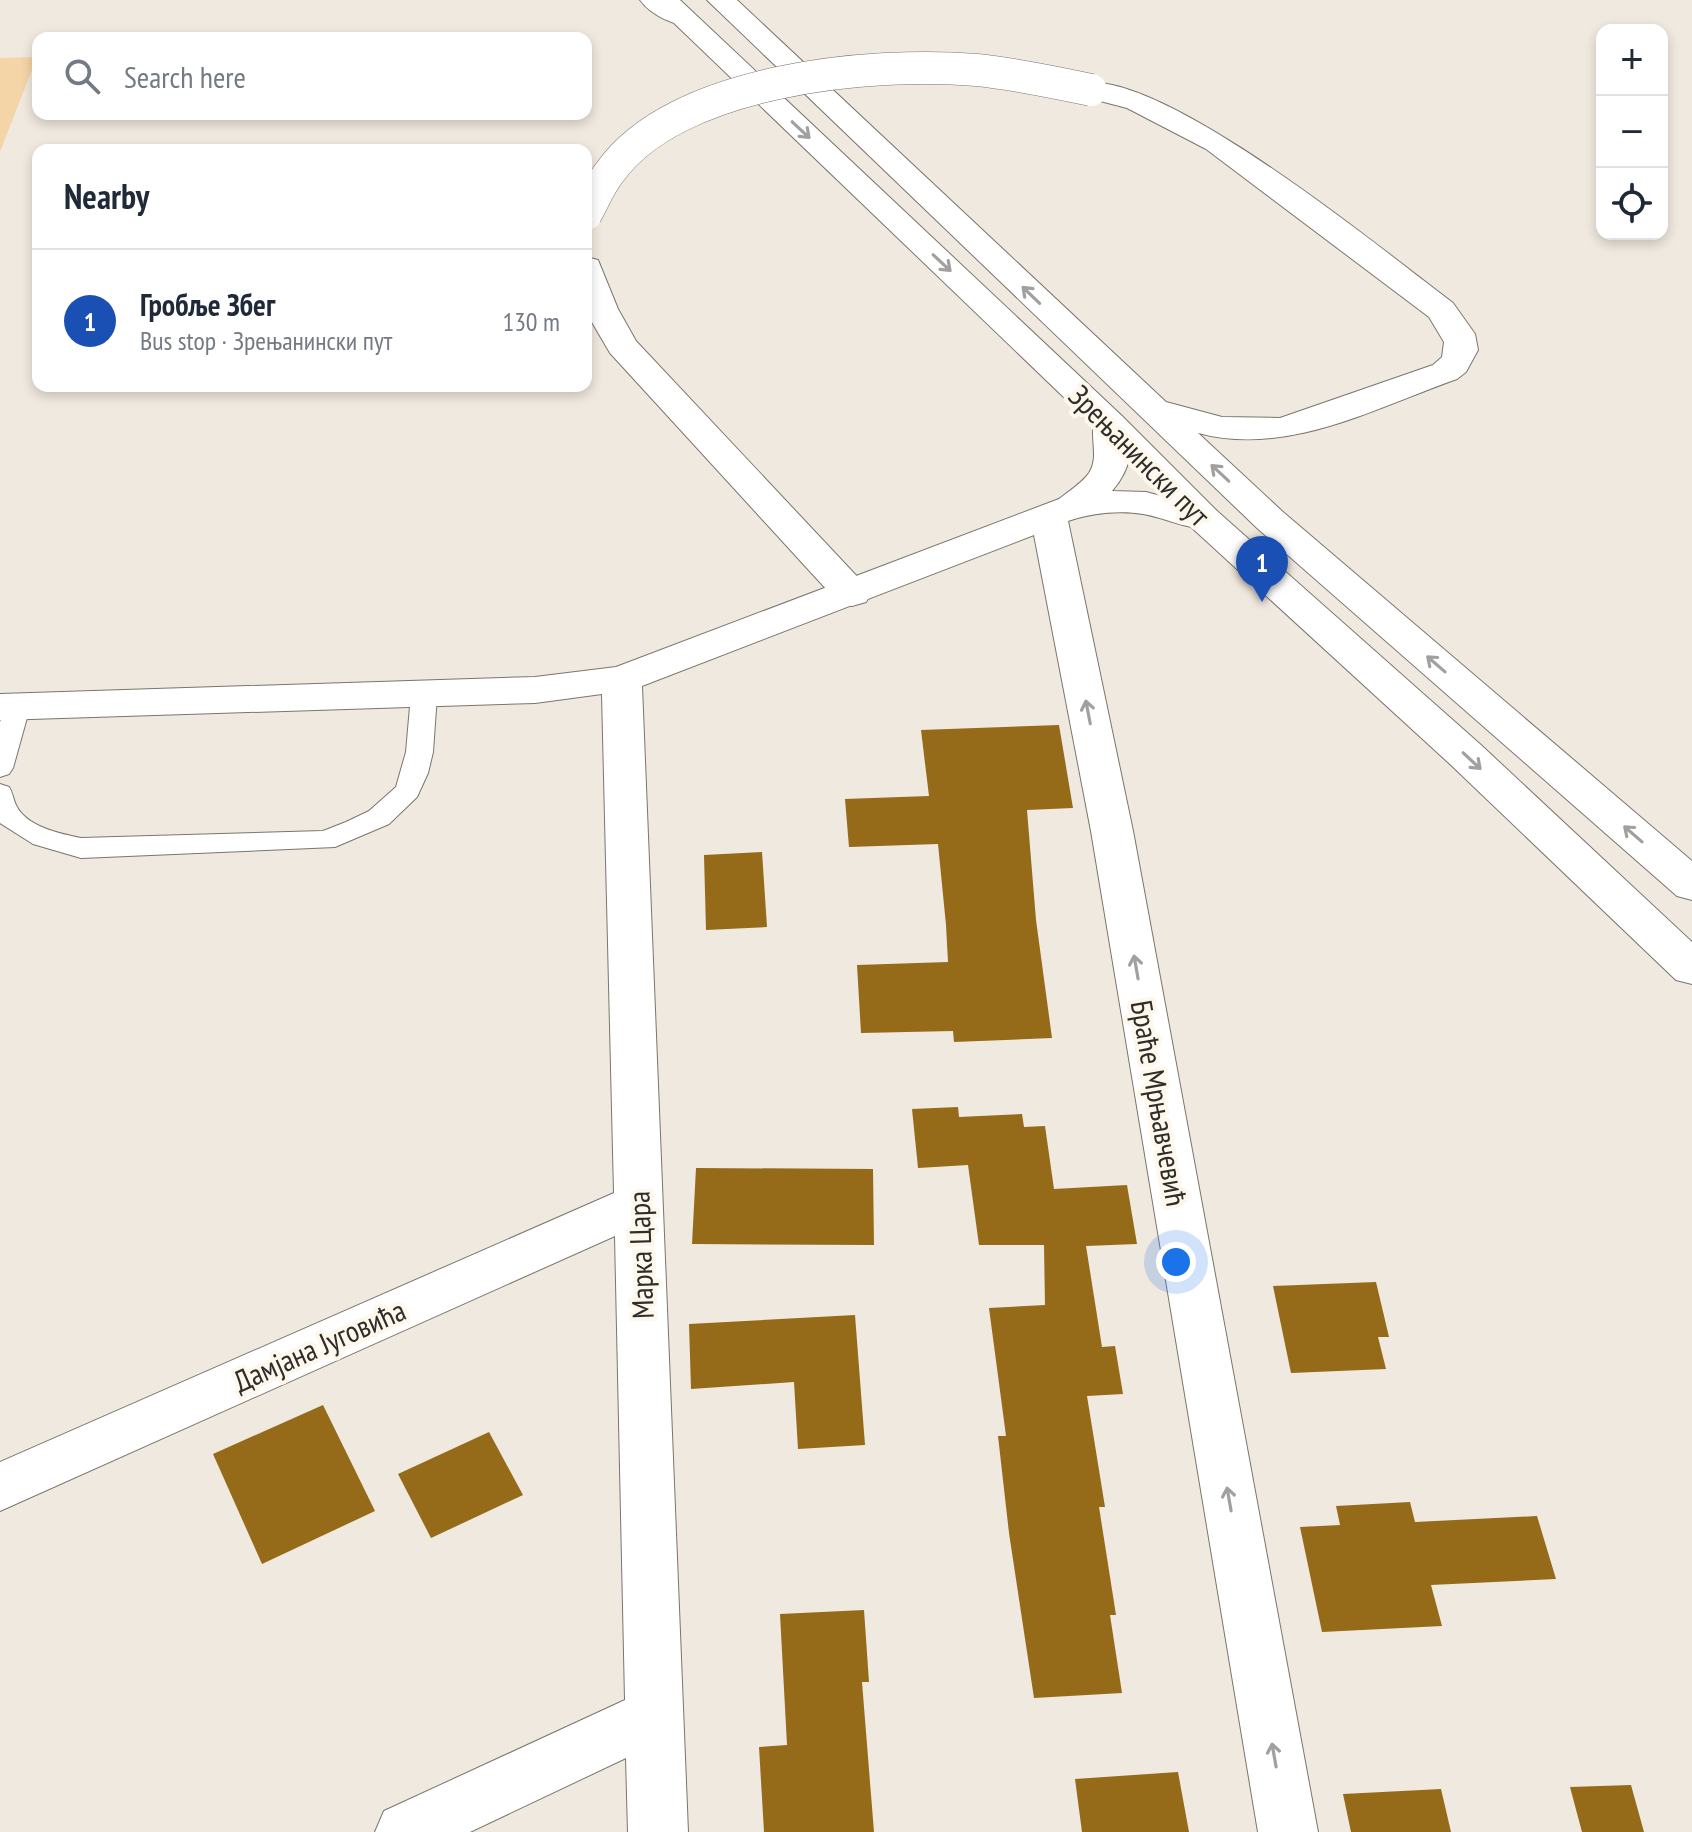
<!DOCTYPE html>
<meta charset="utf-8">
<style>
:root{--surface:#fff;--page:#f6f6f7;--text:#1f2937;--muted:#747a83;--line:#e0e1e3;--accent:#1a73e8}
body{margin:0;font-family:"PT Sans Narrow",sans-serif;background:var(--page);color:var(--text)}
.controls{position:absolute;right:24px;top:24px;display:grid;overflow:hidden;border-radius:16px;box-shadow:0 4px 12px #0003}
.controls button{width:72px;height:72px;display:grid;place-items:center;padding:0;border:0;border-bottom:2px solid var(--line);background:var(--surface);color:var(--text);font:40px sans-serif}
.you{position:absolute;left:1176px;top:1262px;width:28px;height:28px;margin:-20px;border:6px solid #fff;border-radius:50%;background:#1a73e8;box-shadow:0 0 0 12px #1a73e833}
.badge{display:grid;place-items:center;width:52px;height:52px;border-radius:50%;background:var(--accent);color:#fff;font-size:26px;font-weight:700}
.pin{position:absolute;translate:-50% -66px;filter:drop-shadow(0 2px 4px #0008)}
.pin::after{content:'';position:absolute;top:42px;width:28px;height:24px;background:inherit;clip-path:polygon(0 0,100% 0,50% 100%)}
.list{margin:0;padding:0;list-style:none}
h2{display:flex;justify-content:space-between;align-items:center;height:104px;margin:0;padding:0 32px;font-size:34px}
h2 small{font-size:26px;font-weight:400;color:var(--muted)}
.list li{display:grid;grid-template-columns:52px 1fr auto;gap:24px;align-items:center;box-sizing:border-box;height:144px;padding:0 32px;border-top:2px solid var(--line)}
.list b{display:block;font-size:30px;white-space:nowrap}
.list p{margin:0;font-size:26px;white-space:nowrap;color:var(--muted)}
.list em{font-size:26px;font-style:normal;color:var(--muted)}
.icon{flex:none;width:44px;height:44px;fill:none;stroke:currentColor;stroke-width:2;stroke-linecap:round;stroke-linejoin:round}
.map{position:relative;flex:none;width:1692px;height:1832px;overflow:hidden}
.search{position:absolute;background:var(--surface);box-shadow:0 4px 12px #0003;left:32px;top:32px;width:560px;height:88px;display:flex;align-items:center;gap:20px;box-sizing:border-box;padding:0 28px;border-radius:16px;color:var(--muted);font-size:30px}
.panel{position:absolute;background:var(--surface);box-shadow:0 4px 12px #0003;left:32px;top:144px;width:560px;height:248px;border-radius:16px}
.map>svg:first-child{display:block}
.green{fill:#f4d5a7}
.building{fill:#956a18}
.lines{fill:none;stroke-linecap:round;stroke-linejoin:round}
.service-casing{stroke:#7b756c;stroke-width:2}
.minor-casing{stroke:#7b756c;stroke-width:2}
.secondary-casing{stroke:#7b756c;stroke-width:2}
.primary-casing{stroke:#7b756c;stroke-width:2}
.service{fill:#fff;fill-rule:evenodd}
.minor{fill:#fff;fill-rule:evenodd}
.secondary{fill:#fff;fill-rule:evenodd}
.primary{fill:#fff;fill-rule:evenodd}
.secondary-bridge-casing{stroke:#7b756c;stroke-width:33;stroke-linecap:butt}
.secondary-bridge{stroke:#fff;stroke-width:32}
.oneway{stroke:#a1a09f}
.labels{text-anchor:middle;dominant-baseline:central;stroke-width:8;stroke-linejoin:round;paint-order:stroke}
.street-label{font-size:30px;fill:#2f2d29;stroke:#fdf7ec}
</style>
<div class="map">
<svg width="1692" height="1832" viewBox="0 0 1692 1832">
<rect width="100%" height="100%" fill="#f0e9df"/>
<!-- green -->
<path class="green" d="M37 57 0 152V58Z"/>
<!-- building -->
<path class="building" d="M1059 725 1073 808 1027 810 1036 920 1052 1038 954 1042 953 1031 861 1033 857 965 948 962 946 925 938 844 849 847 845 799 929 796 921 730Z
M762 852 767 927 706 930 704 855Z
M958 1107 959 1117 1022 1114 1024 1127 1045 1126 1054 1189 1127 1185 1137 1244 1086 1246 1102 1347 1115 1346 1123 1394 1087 1396 1105 1507H1099L1116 1615H1110L1122 1693 1034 1698 1009 1533 998 1436H1006L989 1308 1045 1305 1044 1245H979L968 1165 918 1168 912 1109Z
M696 1168 873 1169 874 1245 692 1244Z
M1376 1282 1389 1337H1378L1386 1369 1291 1373 1273 1286Z
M855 1315 865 1445 798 1449 794 1382 691 1389 689 1324Z
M323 1405 375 1511 262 1564 213 1454Z
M489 1432 523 1495 431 1538 398 1474Z
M1410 1502 1415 1522 1537 1516 1556 1579 1431 1585 1442 1626 1322 1632 1300 1527 1340 1525 1336 1506Z
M864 1610 869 1682H862L874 1832H764L759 1747 787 1745 780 1614Z
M1178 1772 1189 1832H1082L1075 1779Z
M1631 1785 1644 1832H1582L1570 1787Z
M1441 1789 1451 1832H1351L1343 1794Z"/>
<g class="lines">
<defs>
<path id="service" d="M424 687 433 689 437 695 433 752 428 773 417 797 389 824 335 847 81 858 33 844 0 823V784L9 787C13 793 13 799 16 805 26 827 61 834 81 838L323 831 346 822 369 811 396 787 406 752 411 695 415 689Z
M17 699 26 701 30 707 13 768 9 774 0 777V722L8 701Z"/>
<path id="minor" d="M1110 412 1122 416C1139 439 1130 471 1112 491L1146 492 1217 511 1223 519 1217 527C1192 533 1168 518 1143 514 1120 510 1091 513 1068 521L1133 831 1318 1832H1258L1091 831 1034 535 642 686 688 1832H628L626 1758 470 1832H375L384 1811 625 1700 615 1236 0 1511V1462L614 1193 602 694 535 703 0 720V694L535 677 616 667 1059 499C1069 491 1082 483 1089 473 1101 455 1086 432 1098 416Z"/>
<path id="secondary" d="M650 0H680L1122 416 1217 511 1481 745 1692 942V984L1676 980 1451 765 1191 527 1098 430Z
M707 0H737L1166 402 1222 417 1280 418 1433 365 1442 357 1444 342 1429 317 1206 149 1127 108 1081 96 1076 90 1081 84C1158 65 1386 253 1453 303L1475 334 1478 350 1466 372 1457 379C1375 408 1287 457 1198 433L1283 512 1692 861V900L1677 896 1257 528Z
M586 257 598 260 618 309 636 341 866 586 871 594 866 602 852 606 838 602 610 353 586 312Z"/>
<path id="primary" d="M640 0H674L698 18 694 24C676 28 651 15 640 0Z"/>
</defs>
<!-- service casing -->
<use href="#service" class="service-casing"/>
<!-- minor casing -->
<use href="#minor" class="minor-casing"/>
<!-- secondary casing -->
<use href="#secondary" class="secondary-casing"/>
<!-- primary casing -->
<use href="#primary" class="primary-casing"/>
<!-- service -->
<use href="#service" class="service"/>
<!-- minor -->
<use href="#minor" class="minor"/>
<!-- secondary -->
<use href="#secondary" class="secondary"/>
<!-- primary -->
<use href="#primary" class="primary"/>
<defs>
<path id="secondary-bridge" d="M586 214C594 200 600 184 610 172 676 79 873 61 977 70 1016 74 1053 82 1091 90"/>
</defs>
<!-- secondary-bridge casing -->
<use href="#secondary-bridge" class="secondary-bridge-casing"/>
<!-- secondary-bridge -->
<use href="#secondary-bridge" class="secondary-bridge"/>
</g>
<!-- one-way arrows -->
<defs><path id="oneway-shaft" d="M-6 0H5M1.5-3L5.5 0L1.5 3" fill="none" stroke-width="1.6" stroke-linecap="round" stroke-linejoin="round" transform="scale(2)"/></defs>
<g class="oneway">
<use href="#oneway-shaft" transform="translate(801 130) rotate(43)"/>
<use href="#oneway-shaft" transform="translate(942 263) rotate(43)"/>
<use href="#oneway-shaft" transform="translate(1031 295) rotate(-136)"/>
<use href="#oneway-shaft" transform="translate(1220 473) rotate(-137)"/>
<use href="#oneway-shaft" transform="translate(1436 664) rotate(-139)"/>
<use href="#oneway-shaft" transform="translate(1088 712) rotate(-101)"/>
<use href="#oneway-shaft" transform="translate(1472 761) rotate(43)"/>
<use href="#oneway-shaft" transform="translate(1633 834) rotate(-139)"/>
<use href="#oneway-shaft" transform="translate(1136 967) rotate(-100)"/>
<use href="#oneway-shaft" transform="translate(1229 1499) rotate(-100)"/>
<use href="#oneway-shaft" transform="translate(1274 1755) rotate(-100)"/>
</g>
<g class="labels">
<!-- street labels -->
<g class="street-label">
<text transform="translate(1140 455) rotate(45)">Зрењанински пут</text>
<text transform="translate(1160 1103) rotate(80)">Браће Мрњавчевић</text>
<text transform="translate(640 1255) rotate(-92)">Марка Цара</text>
<text transform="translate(319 1345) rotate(-24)">Дамјана Југовића</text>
</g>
</g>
</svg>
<div class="controls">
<button>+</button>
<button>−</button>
<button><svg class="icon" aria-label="locate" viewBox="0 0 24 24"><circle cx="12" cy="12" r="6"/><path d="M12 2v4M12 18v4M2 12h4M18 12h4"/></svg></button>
</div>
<div class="you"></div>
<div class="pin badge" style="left:1262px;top:602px;background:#1a4fb4">1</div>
<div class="search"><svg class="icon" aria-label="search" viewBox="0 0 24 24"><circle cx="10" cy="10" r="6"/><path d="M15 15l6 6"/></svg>Search here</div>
<section class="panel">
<h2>Nearby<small></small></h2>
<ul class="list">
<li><span class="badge" style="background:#1a4fb4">1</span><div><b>Гробље Збег</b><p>Bus stop · Зрењанински пут</p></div><em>130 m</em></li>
</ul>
</section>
</div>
